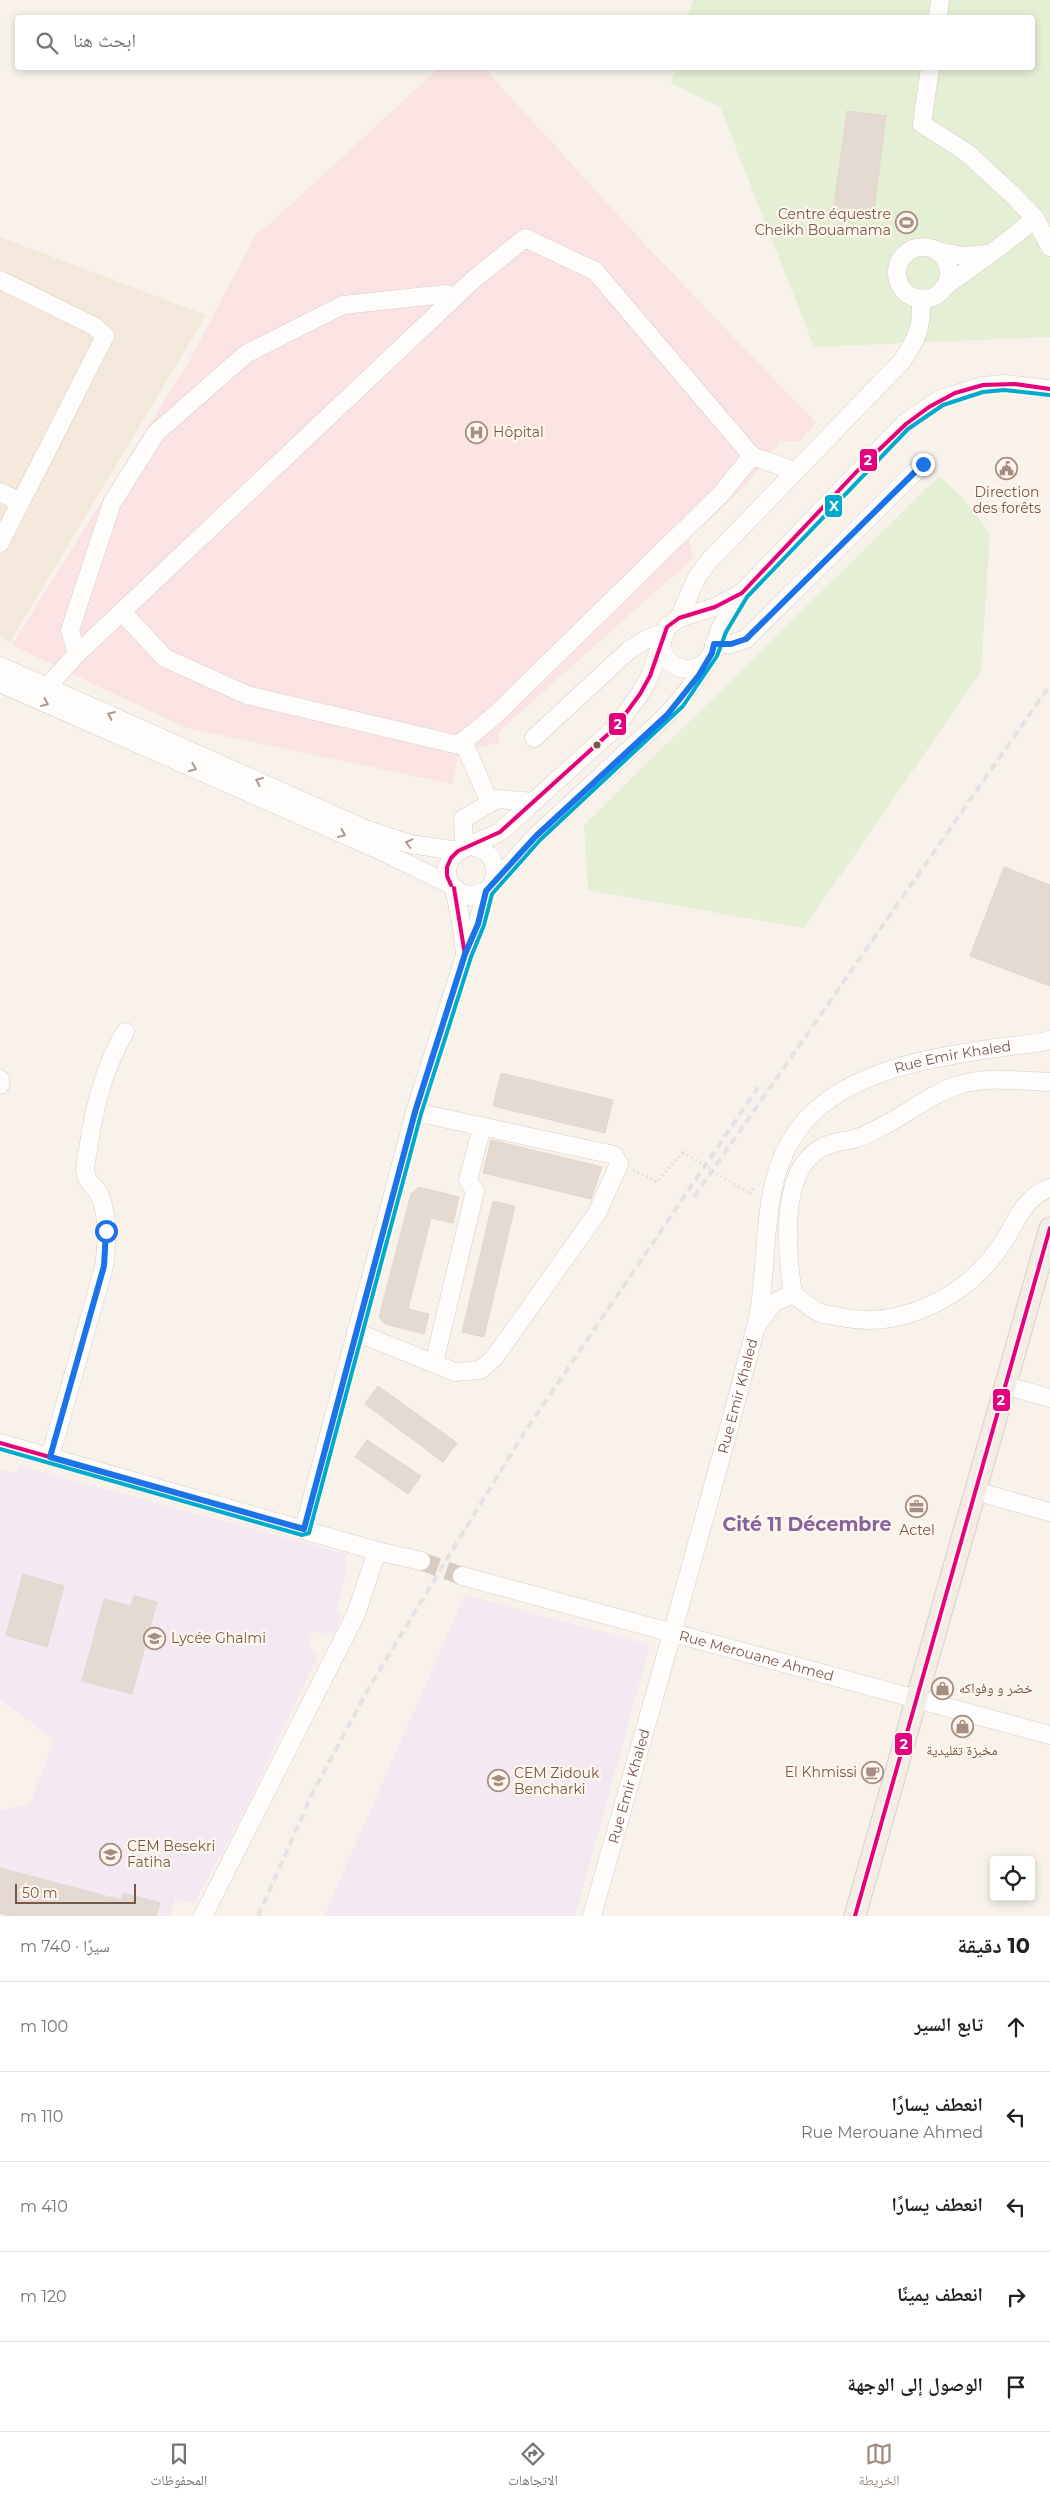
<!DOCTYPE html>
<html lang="ar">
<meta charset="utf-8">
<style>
:root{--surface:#fff;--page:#f2f2f2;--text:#202124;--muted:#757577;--line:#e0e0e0;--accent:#a58d81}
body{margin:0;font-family:Montserrat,"Noto Naskh Arabic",sans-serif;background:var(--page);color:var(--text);direction:rtl}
.controls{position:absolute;right:15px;bottom:15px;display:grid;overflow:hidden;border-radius:5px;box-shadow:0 2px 8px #0003}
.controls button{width:45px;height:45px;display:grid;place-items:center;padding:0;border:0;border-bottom:1px solid var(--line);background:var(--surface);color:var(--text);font:25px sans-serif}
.scale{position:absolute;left:15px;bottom:12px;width:121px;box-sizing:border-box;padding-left:5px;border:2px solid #795748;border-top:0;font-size:14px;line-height:18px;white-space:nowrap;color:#795748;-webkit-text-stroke:4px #fff7ed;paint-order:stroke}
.stop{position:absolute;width:15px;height:15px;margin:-11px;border:4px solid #1a73e8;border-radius:50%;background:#fff}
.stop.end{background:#1a73e8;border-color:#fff;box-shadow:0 1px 5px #0008}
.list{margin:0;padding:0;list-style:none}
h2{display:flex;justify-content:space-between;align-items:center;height:65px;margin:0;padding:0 20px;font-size:21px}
h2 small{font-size:16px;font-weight:400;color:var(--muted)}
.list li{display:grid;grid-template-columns:32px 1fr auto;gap:15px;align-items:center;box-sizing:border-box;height:90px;padding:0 20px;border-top:1px solid var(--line)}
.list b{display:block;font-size:19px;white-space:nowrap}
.list p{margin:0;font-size:16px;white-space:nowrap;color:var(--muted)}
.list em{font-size:16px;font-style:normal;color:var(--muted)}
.icon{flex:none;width:28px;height:28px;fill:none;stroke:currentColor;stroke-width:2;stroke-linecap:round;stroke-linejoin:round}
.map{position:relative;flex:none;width:1050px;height:1916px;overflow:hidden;direction:ltr}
.search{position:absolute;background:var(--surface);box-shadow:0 2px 8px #0003;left:15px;right:15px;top:15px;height:55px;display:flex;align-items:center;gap:12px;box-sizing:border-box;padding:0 18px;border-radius:5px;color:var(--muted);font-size:19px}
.sheet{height:515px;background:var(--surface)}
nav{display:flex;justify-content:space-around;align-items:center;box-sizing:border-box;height:70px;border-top:1px solid var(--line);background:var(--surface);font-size:14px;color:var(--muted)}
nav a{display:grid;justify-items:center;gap:2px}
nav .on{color:var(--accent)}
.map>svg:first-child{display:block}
.residential{fill:#f4e8da}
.education{fill:#f4e9f3}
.medical{fill:#fbe3e3}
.park{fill:#e5efd4}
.building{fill:#e5dad2;stroke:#e1d5cc}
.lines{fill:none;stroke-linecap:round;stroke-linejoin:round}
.minor-tunnel{stroke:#d8cbc2;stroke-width:18;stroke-dasharray:18 9;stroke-linecap:butt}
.minor-casing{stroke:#d6cdc8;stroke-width:19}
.major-casing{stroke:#dacfc9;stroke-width:23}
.path{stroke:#dbd1cd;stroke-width:3;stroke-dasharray:1 4;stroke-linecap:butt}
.minor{stroke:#fefdfc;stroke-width:18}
.major{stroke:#f3ede5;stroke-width:21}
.rail{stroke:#e4e2e5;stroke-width:4;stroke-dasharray:8 5;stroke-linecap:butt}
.path-bridge{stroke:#dbd1cd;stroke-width:3;stroke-dasharray:1 4;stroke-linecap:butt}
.bus-1-casing{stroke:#fff7ed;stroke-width:8}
.bus-2-casing{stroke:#fff7ed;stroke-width:8}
.bus-1{stroke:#e5007d;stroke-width:4}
.bus-2{stroke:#00a9ce;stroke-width:4}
.oneway{stroke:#ae9990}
.route{stroke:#1a73e8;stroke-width:6}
.bus-dot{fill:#795748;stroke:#fff7ed;stroke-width:2}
.labels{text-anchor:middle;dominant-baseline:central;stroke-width:4.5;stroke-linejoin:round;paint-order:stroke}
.poi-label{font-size:14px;fill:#795748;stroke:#fff7ed;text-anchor:start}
.street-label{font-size:14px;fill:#795748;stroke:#fff7ed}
.district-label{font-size:19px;font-weight:bold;fill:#87639d;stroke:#fff7ed}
.line-badge{stroke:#fff7ed;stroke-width:2}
.badge-label{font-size:14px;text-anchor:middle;font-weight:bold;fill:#fff}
</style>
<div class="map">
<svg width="1050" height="1916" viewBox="0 0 1050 1916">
<rect width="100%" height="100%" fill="#f8f2eb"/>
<!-- residential -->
<path class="residential" d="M0 237 206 315 10 642 0 637Z"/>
<!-- education -->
<path class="education" d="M19 1466 346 1554 345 1578 337 1609 341 1614 335 1634 313 1632 308 1642 317 1657 246 1808 194 1904 175 1899 170 1916H0V1810L30 1805 54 1740 0 1699V1469L16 1474Z
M465 1595 650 1645 575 1916H324Z"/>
<!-- medical -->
<path class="medical" d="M439 68H484L640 239 816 423 799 442 780 441 748 483 689 539 693 558 497 733 500 743 459 751 452 784 186 728 12 645 191 358 257 232 273 221Z"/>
<!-- park -->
<path class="park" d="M693 0H1050V337L814 347 720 107 671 83 675 68H1032V18L688 17Z
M939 476 964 499 990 534 981 672 804 928 588 890 584 825Z"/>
<!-- building -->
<path class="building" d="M847 111 886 116 873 218 833 213Z
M1004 867 1050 885V986L970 956Z
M501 1073 613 1100 605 1133 493 1106Z
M491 1140 602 1167 591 1199 483 1173Z
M419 1187 459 1197 453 1223 431 1218 408 1309 429 1314 424 1334 385 1324 379 1317 411 1194Z
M493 1201 515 1206 484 1337 462 1332Z
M378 1386 457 1443 443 1462 365 1404Z
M367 1440 421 1476 408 1494 355 1457Z
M23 1574 64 1586 47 1647 6 1635Z
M134 1596 157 1602 132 1694 82 1681 104 1599 131 1606Z
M0 1868 121 1900 123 1893 160 1903 156 1916H11L0 1913Z"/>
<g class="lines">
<!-- minor-tunnel -->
<path class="minor-tunnel" d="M421 1561 462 1576"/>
<defs>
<g id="minor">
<path d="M938 18 940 0"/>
<path d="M930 68 922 124 966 152 1012 194 1035 218 1050 247"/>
<circle cx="923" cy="273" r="26"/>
<path d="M937 251 964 256 987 254"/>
<path d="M0 280 94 326 105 336 0 543"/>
<path d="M944 287C975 264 1007 244 1035 218"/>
<path d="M752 456 795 471"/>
<path d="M0 492 20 502"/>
<path d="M679 618 697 577 708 562 902 361C918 337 922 328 921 298"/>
<path d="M714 644H731L746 639 923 464"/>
<path d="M661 648C670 670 689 675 708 661"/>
<path d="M77 654 70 630 112 503 156 433 246 354 343 305 445 294 456 296"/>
<path d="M0 666 365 829 410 844 458 851"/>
<path d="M0 683 379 850 451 885 461 893 469 896 486 891 536 836 667 715 689 689 712 653 720 629 742 593 904 424 940 399 982 386 1004 384 1050 389"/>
<path d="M47 687 77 654 473 280 525 238 595 271 752 456 722 493 494 716 459 745 247 695 165 658 122 612"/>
<path d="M534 738 629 650 645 640 663 633"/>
<path d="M463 741 490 803"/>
<path d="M471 846C490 850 498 862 494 881"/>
<path d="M464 848 463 819 497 799 534 802"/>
<path d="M451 885 447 876V867L451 858 458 851 500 832 615 728 640 694 650 676 667 627 679 618 715 607 740 594"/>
<path d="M454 888 461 921 465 954"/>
<path d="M0 1079V1085"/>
<path d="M793 1294C787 1254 778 1172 821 1148 832 1142 842 1142 854 1139 865 1136 875 1130 885 1125 910 1112 932 1093 959 1085 986 1076 1022 1081 1050 1082"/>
<path d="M758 1324 773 1303 793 1294C801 1300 809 1307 818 1312 824 1315 833 1315 840 1317 902 1330 968 1296 1002 1244 1017 1222 1023 1197 1050 1188"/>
<path d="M356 1332 455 1372 480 1370 494 1358 597 1213 619 1164 614 1155 415 1112"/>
<path d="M434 1363 475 1191 468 1180 482 1127"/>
<path d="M1004 1385 1050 1398"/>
<path d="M0 1443 377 1551 421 1561"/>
<path d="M50 1457 104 1267C107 1245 109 1217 100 1196 95 1184 86 1185 85 1169 92 1120 100 1074 125 1032"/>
<path d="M975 1491 1050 1512"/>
<path d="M304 1529 415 1112 465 955 478 923 486 891"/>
<path id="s1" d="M462 1576 1050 1735"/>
<path d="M203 1916 356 1614 377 1551"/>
<path id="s2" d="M592 1916C647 1721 704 1526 755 1330 773 1261 754 1179 805 1121 850 1070 933 1057 996 1048 1014 1045 1033 1045 1050 1040"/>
</g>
<path id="major" d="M855 1916 1050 1228"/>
</defs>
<!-- minor casing -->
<use href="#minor" class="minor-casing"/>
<!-- major casing -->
<use href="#major" class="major-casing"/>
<!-- path -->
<path class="path" d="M633 1170 657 1182 683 1152
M750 1194 755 1186"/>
<!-- minor -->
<use href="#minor" class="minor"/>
<!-- major -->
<use href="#major" class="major"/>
<!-- rail -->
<path class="rail" d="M694 1197 1050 685
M258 1916 313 1792 370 1686 450 1554 524 1433 759 1086"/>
<!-- path-bridge -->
<path class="path-bridge" d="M683 1152 750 1194"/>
<defs>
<path id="bus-1" d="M451 885 447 876V867L451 858 458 851 500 832 615 728 640 694 650 676 667 627 679 618 715 607 742 593 861 467 906 424 929 407 955 393 983 385 1015 384 1050 389
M0 1443 304 1529 415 1112 465 955 454 888
M855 1916 1050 1228"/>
<path id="bus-2" d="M0 1449 302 1535 309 1533 421 1114 471 957 484 925 492 894 540 840 683 706 717 656 726 632 747 597 908 429 943 405 983 392 1004 390 1049 395"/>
</defs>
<!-- bus-1 casing -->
<use href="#bus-1" class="bus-1-casing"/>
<!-- bus-2 casing -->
<use href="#bus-2" class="bus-2-casing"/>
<!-- bus-1 -->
<use href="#bus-1" class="bus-1"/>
<!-- bus-2 -->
<use href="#bus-2" class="bus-2"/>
</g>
<!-- one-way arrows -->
<defs><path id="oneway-chevron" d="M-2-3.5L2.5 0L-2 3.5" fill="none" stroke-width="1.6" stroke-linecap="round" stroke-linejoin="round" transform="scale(1.25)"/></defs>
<g class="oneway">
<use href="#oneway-chevron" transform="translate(45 703) rotate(24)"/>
<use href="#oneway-chevron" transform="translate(111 715) rotate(-156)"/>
<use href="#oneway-chevron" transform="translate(193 768) rotate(24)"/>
<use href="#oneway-chevron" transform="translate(259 781) rotate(-156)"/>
<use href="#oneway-chevron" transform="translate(342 834) rotate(24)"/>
<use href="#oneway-chevron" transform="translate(409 843) rotate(-166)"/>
</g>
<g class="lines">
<!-- route -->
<path class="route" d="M106 1231 104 1266 50 1457 304 1529 415 1112 465 954 478 924 486 891 536 836 667 715 699 675 712 653 714 644H731L746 639 923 464"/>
</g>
<!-- icons -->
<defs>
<symbol id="stadium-ring" viewBox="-11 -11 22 22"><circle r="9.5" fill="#fff7ed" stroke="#a58d81" stroke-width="1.5"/><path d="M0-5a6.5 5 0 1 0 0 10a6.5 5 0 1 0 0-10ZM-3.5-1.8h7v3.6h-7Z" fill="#a58d81"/></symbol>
<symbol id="hospital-ring" viewBox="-11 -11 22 22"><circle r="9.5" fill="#fff7ed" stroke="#a58d81" stroke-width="1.5"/><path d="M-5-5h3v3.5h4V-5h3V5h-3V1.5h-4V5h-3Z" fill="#a58d81"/></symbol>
<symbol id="civic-ring" viewBox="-11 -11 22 22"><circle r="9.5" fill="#fff7ed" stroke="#a58d81" stroke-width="1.5"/><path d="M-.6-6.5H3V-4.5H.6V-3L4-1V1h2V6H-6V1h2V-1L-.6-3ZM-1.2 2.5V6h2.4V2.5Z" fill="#a58d81"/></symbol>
<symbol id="office-ring" viewBox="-11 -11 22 22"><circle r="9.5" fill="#fff7ed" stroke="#a58d81" stroke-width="1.5"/><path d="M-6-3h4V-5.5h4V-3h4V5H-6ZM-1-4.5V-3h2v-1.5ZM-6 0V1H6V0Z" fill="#a58d81"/></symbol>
<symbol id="school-ring" viewBox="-11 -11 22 22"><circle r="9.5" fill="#fff7ed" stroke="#a58d81" stroke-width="1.5"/><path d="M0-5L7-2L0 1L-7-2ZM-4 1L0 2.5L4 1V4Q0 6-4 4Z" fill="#a58d81"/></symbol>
<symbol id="shop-ring" viewBox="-11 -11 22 22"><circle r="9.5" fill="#fff7ed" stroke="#a58d81" stroke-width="1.5"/><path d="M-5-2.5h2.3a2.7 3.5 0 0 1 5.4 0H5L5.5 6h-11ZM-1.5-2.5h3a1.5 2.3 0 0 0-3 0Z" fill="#a58d81"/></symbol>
<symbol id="cafe-ring" viewBox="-11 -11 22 22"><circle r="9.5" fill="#fff7ed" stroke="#a58d81" stroke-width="1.5"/><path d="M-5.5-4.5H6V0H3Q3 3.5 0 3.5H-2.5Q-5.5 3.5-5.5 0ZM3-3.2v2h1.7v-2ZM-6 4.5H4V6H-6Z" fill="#a58d81"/></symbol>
</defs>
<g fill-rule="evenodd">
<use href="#stadium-ring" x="894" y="210" width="25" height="25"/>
<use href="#hospital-ring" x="464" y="420" width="25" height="25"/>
<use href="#civic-ring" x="994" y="456" width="25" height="25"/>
<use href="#office-ring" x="904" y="1494" width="25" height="25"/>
<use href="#school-ring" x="142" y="1626" width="25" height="25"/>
<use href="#shop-ring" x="930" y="1676" width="25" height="25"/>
<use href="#shop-ring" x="950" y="1714" width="25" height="25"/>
<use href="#cafe-ring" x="860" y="1760" width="25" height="25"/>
<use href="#school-ring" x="486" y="1768" width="25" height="25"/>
<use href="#school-ring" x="98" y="1842" width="25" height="25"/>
</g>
<!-- markers -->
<circle class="bus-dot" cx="597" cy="745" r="4.5"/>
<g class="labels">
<!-- poi labels -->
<g class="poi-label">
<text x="891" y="214" text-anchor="end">Centre équestre<tspan x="891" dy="16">Cheikh Bouamama</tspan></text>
<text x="493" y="432">Hôpital</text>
<text x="1007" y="492" text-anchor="middle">Direction<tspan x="1007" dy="16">des forêts</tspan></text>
<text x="917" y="1530" text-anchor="middle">Actel</text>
<text x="171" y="1638">Lycée Ghalmi</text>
<text x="959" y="1688">خضر و وفواكه</text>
<text x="962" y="1750" text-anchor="middle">مخبزة تقليدية</text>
<text x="857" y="1772" text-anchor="end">El Khmissi</text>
<text x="514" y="1773">CEM Zidouk<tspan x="514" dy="16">Bencharki</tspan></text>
<text x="127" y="1846">CEM Besekri<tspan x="127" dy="16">Fatiha</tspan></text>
</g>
<!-- street labels -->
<g class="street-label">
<text stroke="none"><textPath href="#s2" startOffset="991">Rue Emir Khaled</textPath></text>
<text stroke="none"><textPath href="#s2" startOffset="540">Rue Emir Khaled</textPath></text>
<text stroke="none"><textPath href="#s1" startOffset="305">Rue Merouane Ahmed</textPath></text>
<text stroke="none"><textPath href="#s2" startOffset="135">Rue Emir Khaled</textPath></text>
</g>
<!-- district labels -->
<g class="district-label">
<text x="807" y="1524">Cité 11 Décembre</text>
</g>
</g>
<g class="line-badge">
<rect x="859" y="448" width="19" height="24" rx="5" fill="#e5007d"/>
<rect x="824" y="494" width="19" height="24" rx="5" fill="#00a9ce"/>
<rect x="608" y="712" width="19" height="24" rx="5" fill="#e5007d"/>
<rect x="992" y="1388" width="19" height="24" rx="5" fill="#e5007d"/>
<rect x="894" y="1732" width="19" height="24" rx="5" fill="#e5007d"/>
</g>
<g class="badge-label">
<text x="868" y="465">2</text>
<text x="834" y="511">X</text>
<text x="618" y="729">2</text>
<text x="1001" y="1405">2</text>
<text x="904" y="1749">2</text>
</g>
</svg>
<div class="controls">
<button><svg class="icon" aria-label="locate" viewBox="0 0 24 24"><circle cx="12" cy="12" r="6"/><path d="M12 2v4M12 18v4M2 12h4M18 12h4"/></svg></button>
</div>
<div class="scale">50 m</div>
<div class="stop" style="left:106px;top:1231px"></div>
<div class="stop end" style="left:923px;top:464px"></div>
<div class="search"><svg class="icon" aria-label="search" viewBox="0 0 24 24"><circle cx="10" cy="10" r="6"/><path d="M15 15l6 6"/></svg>ابحث هنا</div>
</div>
<section class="sheet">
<h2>10 دقيقة<small>سيرًا · 740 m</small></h2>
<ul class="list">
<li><svg class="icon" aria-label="ahead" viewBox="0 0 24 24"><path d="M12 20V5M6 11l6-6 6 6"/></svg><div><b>تابع السير</b></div><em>100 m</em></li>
<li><svg class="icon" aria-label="left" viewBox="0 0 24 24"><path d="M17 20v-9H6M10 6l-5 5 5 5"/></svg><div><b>انعطف يسارًا</b><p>Rue Merouane Ahmed</p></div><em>110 m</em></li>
<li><svg class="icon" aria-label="left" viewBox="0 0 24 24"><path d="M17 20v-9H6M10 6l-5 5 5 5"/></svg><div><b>انعطف يسارًا</b></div><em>410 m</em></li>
<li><svg class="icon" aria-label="right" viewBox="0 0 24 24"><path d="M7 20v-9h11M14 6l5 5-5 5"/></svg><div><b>انعطف يمينًا</b></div><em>120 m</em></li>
<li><svg class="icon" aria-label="arrive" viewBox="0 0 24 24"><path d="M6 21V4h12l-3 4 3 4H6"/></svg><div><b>الوصول إلى الوجهة</b></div></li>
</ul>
</section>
<nav>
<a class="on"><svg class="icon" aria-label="map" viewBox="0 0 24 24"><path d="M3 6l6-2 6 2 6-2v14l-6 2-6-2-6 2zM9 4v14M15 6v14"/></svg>الخريطة</a>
<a><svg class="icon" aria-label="directions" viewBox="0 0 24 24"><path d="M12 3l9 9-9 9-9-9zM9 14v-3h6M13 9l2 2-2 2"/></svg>الاتجاهات</a>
<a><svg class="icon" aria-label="saved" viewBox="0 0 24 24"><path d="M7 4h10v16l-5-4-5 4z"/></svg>المحفوظات</a>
</nav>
